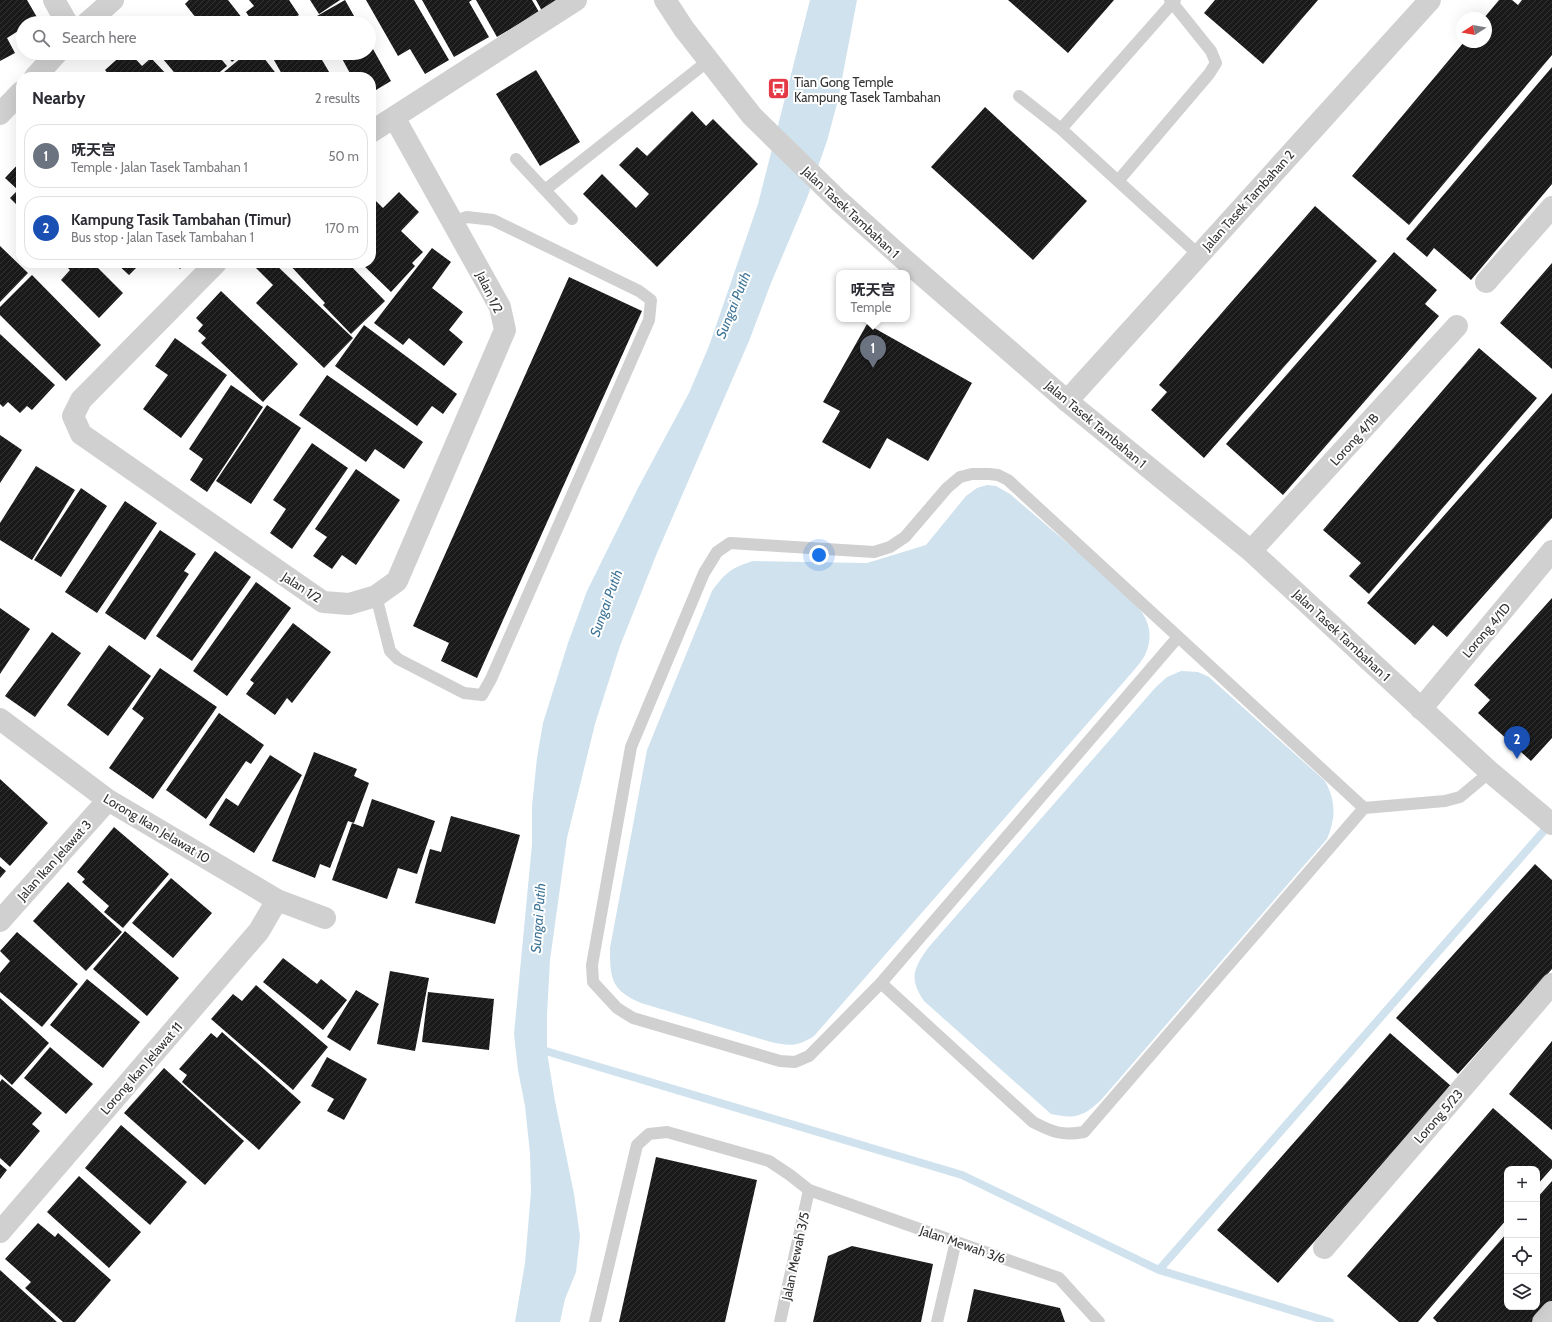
<!DOCTYPE html>
<meta charset="utf-8">
<style>
:root{--surface:#fff;--page:#f2f2f3;--text:#2b2b33;--muted:#7c7c81;--line:#e1e1e2;--accent:#e63946}
body{margin:0;font-family:Cabin,"Noto Sans SC",sans-serif;background:var(--page);color:var(--text)}
.controls{position:absolute;right:12px;bottom:12px;display:grid;overflow:hidden;border-radius:8px;box-shadow:0 4px 16px #0002}
.controls button{width:36px;height:36px;display:grid;place-items:center;padding:0;border:0;border-bottom:1px solid var(--line);background:var(--surface);color:var(--text);font:20px sans-serif}
.compass{position:absolute;left:1456px;top:12px;width:36px;height:36px;border-radius:50%;background:var(--surface);box-shadow:0 4px 16px #0002;rotate:259deg}
.you{position:absolute;left:819px;top:555px;width:14px;height:14px;margin:-10px;border:3px solid #fff;border-radius:50%;background:#1a73e8;box-shadow:0 0 0 6px #1a73e833}
.badge{display:grid;place-items:center;width:26px;height:26px;border-radius:50%;background:var(--accent);color:#fff;font-size:13px;font-weight:700}
.pin{position:absolute;translate:-50% -33px;filter:drop-shadow(0 1px 2px #0008)}
.pin::after{content:'';position:absolute;top:21px;width:14px;height:12px;background:inherit;clip-path:polygon(0 0,100% 0,50% 100%)}
.popup{position:absolute;left:836px;top:270px;width:74px;height:52px;box-sizing:border-box;display:grid;place-content:center;border-radius:8px;background:var(--surface);filter:drop-shadow(0 1px 3px #0005);font-size:13px;white-space:nowrap;color:var(--muted)}
.popup b{font-size:15px;color:var(--text)}
.popup::after{content:'';position:absolute;left:50%;top:100%;margin-left:-8px;border:8px solid transparent;border-top-color:var(--surface)}
.list{margin:0;padding:0;list-style:none}
h2{display:flex;justify-content:space-between;align-items:center;height:52px;margin:0;padding:0 16px;font-size:17px}
h2 small{font-size:13px;font-weight:400;color:var(--muted)}
.list li{display:grid;grid-template-columns:26px 1fr auto;gap:12px;align-items:center;box-sizing:border-box;height:64px;margin:0 8px 8px;padding:0 8px;border:1px solid var(--line);border-radius:16px}
.list b{display:block;font-size:15px;white-space:nowrap}
.list p{margin:0;font-size:13px;white-space:nowrap;color:var(--muted)}
.list em{font-size:13px;font-style:normal;color:var(--muted)}
.icon{flex:none;width:22px;height:22px;fill:none;stroke:currentColor;stroke-width:2;stroke-linecap:round;stroke-linejoin:round}
.map{position:relative;flex:none;width:1552px;height:1322px;overflow:hidden}
.search{position:absolute;background:var(--surface);box-shadow:0 4px 16px #0002;left:16px;top:16px;width:360px;height:44px;display:flex;align-items:center;gap:10px;box-sizing:border-box;padding:0 14px;border-radius:22px;color:var(--muted);font-size:15px}
.panel{position:absolute;background:var(--surface);box-shadow:0 4px 16px #0002;left:16px;top:72px;width:360px;height:196px;border-radius:16px}
.map>svg:first-child{display:block}
.water{fill:#cfe2ee}
.lines{fill:none;stroke-linecap:round;stroke-linejoin:round}
.stream{stroke:#cfe2ee;stroke-width:8}
.building{fill:url(#building-hatch)}
.service{stroke:#d0d0d0;stroke-width:12}
.minor{stroke:#d0d0d0;stroke-width:22}
.tertiary{stroke:#d0d0d0;stroke-width:22}
.labels{text-anchor:middle;dominant-baseline:central;stroke-width:4;stroke-linejoin:round;paint-order:stroke}
.poi-label{font-size:13px;fill:#333;stroke:#fff;text-anchor:start}
.street-label{font-size:13px;fill:#333;stroke:#fff}
.water-label{font-size:14px;font-style:italic;fill:#3f7597;stroke:#fff}
</style>
<div class="map">
<svg width="1552" height="1322" viewBox="0 0 1552 1322">
<defs>
<pattern id="building-hatch" width="6" height="6" patternUnits="userSpaceOnUse"><rect width="6" height="6" fill="#1a1a1a"/><path d="M-1 1l2-2M0 6l6-6M5 7l2-2" fill="none" stroke="#333"/></pattern>
</defs>
<rect width="100%" height="100%" fill="#fff"/>
<!-- water -->
<path class="water" d="M810 0H857L838 100 827 141 807 198 771 283 749 341 657 553 620 646 595 724 567 838 550 960 547 1015V1052L555 1101 574 1194 580 1236 576 1272 565 1299 560 1322H515L525 1263 531 1192 530 1153 525 1106 518 1070 514 1034 532 844V806L537 758 543 723 568 643 587 591 638 488 689 393 709 346 758 204Z
M987 485 996 486 1010 494 1128 595C1143 612 1155 626 1147 650 1145 657 1139 664 1135 669L814 1036C797 1047 790 1046 771 1042L641 1003C611 990 610 979 610 948L647 750 712 591C726 572 731 568 753 561L867 563 926 545 966 496 977 488Z
M1181 671 1198 672 1209 677 1325 781C1336 801 1336 818 1327 839L1101 1100C1083 1117 1075 1119 1051 1114L924 1001C909 979 913 969 928 948L1155 688 1167 677Z"/>
<g class="lines">
<!-- stream -->
<path class="stream" d="M539 1049 962 1175 1159 1270 1330 1322
M1159 1270 1550 824"/>
</g>
<!-- building -->
<path class="building" d="M0 0H27L38 19 32 23H23V28L7 38 15 53 0 61Z
M189 0H228L246 23H193L192 21 196 18 185 4Z
M249 0H289L299 15 286 23H253L246 12 254 6Z
M310 0H340L319 14Z
M345 0 358 23H311L310 20Z
M366 0H414L449 60 425 74 410 49 398 56Z
M422 0H472L469 2 489 37 454 57Z
M476 0H532L539 12 497 37Z
M536 0H560L542 11Z
M1008 0H1114L1068 53Z
M1215 0H1318L1263 64 1204 13Z
M1499 0H1512L1518 5 1522 0H1552V55L1409 225 1352 176 1464 42H1486V18H1484Z
M305 17 309 23H294Z
M369 42 391 81 371 93V77H352L339 53H369Z
M124 53H130L142 66 151 58 169 77H111L105 70Z
M158 53H216L227 66 214 77H178Z
M225 53H244L232 62Z
M247 53H260L278 76 277 77H218Z
M270 53H318L332 77H292L289 73 283 76Z
M1552 67V184L1471 280 1434 248 1427 257 1406 239Z
M536 70 580 142 540 166 496 94Z
M985 107 1087 201 1033 260 931 167Z
M692 111 706 126 713 119 758 164 657 267 583 194 602 174 636 208 649 194 619 165 637 147 647 156Z
M21 161V209L10 198 18 190 5 178Z
M399 192 419 212 401 231 423 252 412 263 415 266 391 292 361 263H371V196L383 208Z
M1315 206 1377 261 1204 458 1151 410 1167 392 1159 385Z
M0 246 28 273 0 302Z
M432 248 451 262 432 288 463 312 449 330 463 342 444 366 409 338 403 345 374 323Z
M1394 252 1437 290 1425 304 1439 316 1283 495 1226 444Z
M63 263H93L123 293 99 318 61 280 70 270Z
M116 263H141L129 275Z
M174 263H185L180 269Z
M251 263H274L353 338 324 368 256 303 273 285Z
M288 263H348L385 301 351 334 323 305 325 303Z
M1552 263V369L1500 323Z
M32 275 101 345 66 381 0 315V307Z
M569 277 642 311 477 678 441 661 449 643 413 626Z
M221 291 298 364 263 402 201 343 206 338 198 331 203 325 196 318Z
M867 324 972 383 928 461 887 438 870 469 822 442 840 411 823 402Z
M364 325 457 394 443 414 432 406 417 426 335 366Z
M0 334 55 385 32 410 27 406 20 413 8 402 3 407 0 404Z
M175 338 227 375 181 438 143 409 168 375 155 366Z
M1479 348 1537 398 1369 594 1349 576 1361 563 1323 530Z
M327 375 423 442 404 469 375 449 366 462 299 415Z
M231 385 263 407 207 492 190 480 203 459 189 449Z
M1552 393V518L1447 637 1433 625 1415 645 1367 603Z
M267 405 301 428 251 504 216 481Z
M0 435 22 450 0 483Z
M312 443 348 468 292 549 270 533 286 509 273 500Z
M36 466 75 490 32 560 0 540V523Z
M356 469 400 500 356 565 342 555 332 569 313 556 327 537 315 529Z
M81 488 107 506 61 577 34 560Z
M125 501 157 523 97 613 65 592Z
M160 530 196 554 184 571 189 574 145 640 105 613Z
M215 551 251 577 192 661 156 636Z
M256 582 291 608 227 696 193 671Z
M1552 598V738L1531 761 1478 713 1490 700 1474 685Z
M0 608 30 629 0 674Z
M293 623 331 652 292 703 287 698 275 715 246 694 254 683 250 680Z
M52 632 81 653 35 717 5 696Z
M109 645 151 676 108 736 67 705Z
M160 668 217 707 153 799 109 768 144 718 132 709Z
M219 713 264 745 251 764 246 761 206 819 166 790Z
M314 752 357 769 354 776 369 783 354 823 348 821 330 868 320 864 315 878 272 861Z
M270 755 302 775 254 853 209 825 226 798 238 806Z
M0 779 48 823 10 866 0 857Z
M372 799 435 821 417 874 398 868 387 899 332 880 352 823 363 827Z
M451 816 520 835 495 924 415 903 430 849 441 852Z
M114 827 169 874 123 928 104 912 109 906 82 882 85 879 77 872Z
M1535 864 1552 880V969L1458 1074 1396 1018Z
M0 866 6 871 0 878Z
M171 878 212 913 173 958 132 923Z
M68 882 122 932 86 971 33 921Z
M125 931 179 978 147 1016 93 969Z
M17 932 78 984 42 1027 0 992V973L10 961 0 951Z
M283 958 317 984 321 979 347 1000 323 1030 263 982Z
M390 971 429 978 415 1051 377 1044Z
M87 979 140 1022 103 1068 50 1025Z
M256 985 328 1047 293 1090 211 1019 233 994 242 1001Z
M356 990 379 1004 350 1051 327 1037Z
M428 992 494 999 489 1050 422 1042Z
M0 998 49 1043 12 1085 0 1074Z
M222 1032 301 1102 259 1150 182 1082 187 1075 179 1069 211 1033 217 1038Z
M1390 1033 1451 1086 1278 1283 1217 1230Z
M1552 1041V1130L1509 1094Z
M50 1047 93 1084 66 1114 24 1078Z
M327 1057 367 1079 344 1120 327 1111 334 1099 311 1086Z
M164 1068 244 1141 205 1185 124 1113Z
M2 1079 42 1113 32 1124 40 1131 10 1167 0 1158V1082Z
M1493 1108 1552 1160V1168L1537 1185V1169H1507V1219L1418 1322H1399L1347 1276Z
M121 1125 187 1182 150 1225 85 1168Z
M656 1157 757 1180 725 1322H619Z
M0 1164 7 1170 0 1179Z
M79 1176 141 1232 109 1268 47 1212Z
M1552 1181V1302L1535 1322H1437L1433 1318 1507 1233V1307H1537V1198Z
M38 1223 55 1237 58 1233 111 1280 75 1322H63L25 1288 31 1282 5 1259Z
M852 1246 933 1264 921 1322H813L828 1256Z
M0 1270 57 1322H0Z
M974 1289 1060 1308 1065 1322H967Z"/>
<g class="lines">
<!-- service -->
<path class="service" d="M1019 96 1061 129 1199 255
M1061 129 1175 0
M516 159 572 219
M1118 181 1209 74 1216 63 1211 51 1170 0
M545 190 708 61
M376 596 390 651 398 659 464 693 482 695 491 679 649 320 651 300 639 291 493 220 467 217 453 222
M1178 637 881 983 809 1056 795 1062 780 1061 633 1018 617 1008 593 982 592 965 631 747 704 573 717 552 730 543 874 552 890 547 905 537 947 488 960 477 972 474H989L998 475 1008 480 1364 808
M881 983 1033 1122C1052 1132 1062 1136 1084 1132L1364 808 1445 801 1460 797 1490 772
M595 1322 637 1145 649 1134 667 1132 769 1161 790 1175 809 1190 1059 1278 1099 1322
M780 1322 809 1190
M937 1322 956 1241"/>
<!-- minor -->
<path class="minor" d="M54 0 67 23
M87 23 113 0
M35 77 57 53
M0 114 21 92
M371 132 576 0
M216 263 81 400 73 416 81 434 323 602 349 604 376 596 397 581 505 330 500 307 394 117
M1486 282 1552 207
M1067 401 1430 0
M1251 551 1457 326
M1421 709 1552 551
M0 719 108 800 277 900 325 918
M0 921 108 800
M0 1232 259 931 277 900
M1324 1248 1552 984
M1543 1322 1552 1312"/>
<!-- tertiary -->
<path class="tertiary" d="M665 0 684 29 752 116 839 201 899 255 1067 401 1251 551 1490 772 1552 824"/>
</g>
<!-- icons -->
<defs>
<symbol id="bus-square" viewBox="-11 -11 22 22"><rect x="-9" y="-9" width="18" height="18" rx="4" fill="#e63946" stroke="#fff"/><path d="M-5-6H5V4H4V6H2V4H-2V6H-4V4H-5ZM-3.5-4V0h7V-4ZM-3.5 1.2v1.5H-2V1.2ZM2 1.2v1.5H3.5V1.2Z" fill="#fff"/></symbol>
</defs>
<g fill-rule="evenodd">
<use href="#bus-square" x="766" y="76" width="25" height="25"/>
</g>
<g class="labels">
<!-- poi labels -->
<g class="poi-label">
<text x="794" y="82">Tian Gong Temple<tspan x="794" dy="15">Kampung Tasek Tambahan</tspan></text>
</g>
<!-- street labels -->
<g class="street-label">
<text transform="translate(1248 200) rotate(-48)">Jalan Tasek Tambahan 2</text>
<text transform="translate(851 212) rotate(43)">Jalan Tasek Tambahan 1</text>
<text transform="translate(490 292) rotate(64)">Jalan 1/2</text>
<text transform="translate(1096 424) rotate(40)">Jalan Tasek Tambahan 1</text>
<text transform="translate(1354 439) rotate(-48)">Lorong 4/1B</text>
<text transform="translate(302 587) rotate(33)">Jalan 1/2</text>
<text transform="translate(1486 630) rotate(-50)">Lorong 4/1D</text>
<text transform="translate(1342 635) rotate(43)">Jalan Tasek Tambahan 1</text>
<text transform="translate(157 828) rotate(31)">Lorong Ikan Jelawat 10</text>
<text transform="translate(54 860) rotate(-48)">Jalan Ikan Jelawat 3</text>
<text transform="translate(141 1068) rotate(-49)">Lorong Ikan Jelawat 11</text>
<text transform="translate(1438 1116) rotate(-49)">Lorong 5/23</text>
<text transform="translate(963 1244) rotate(19)">Jalan Mewah 3/6</text>
<text transform="translate(795 1256) rotate(-78)">Jalan Mewah 3/5</text>
</g>
<!-- water labels -->
<g class="water-label">
<text transform="translate(733 305) rotate(-68)">Sungai Putih</text>
<text transform="translate(606 603) rotate(-70)">Sungai Putih</text>
<text transform="translate(538 918) rotate(-86)">Sungai Putih</text>
</g>
</g>
</svg>
<div class="controls">
<button>+</button>
<button>−</button>
<button><svg class="icon" aria-label="locate" viewBox="0 0 24 24"><circle cx="12" cy="12" r="6"/><path d="M12 2v4M12 18v4M2 12h4M18 12h4"/></svg></button>
<button><svg class="icon" aria-label="layers" viewBox="0 0 24 24"><path d="M12 4l9 5-9 5-9-5zM3 14l9 5 9-5"/></svg></button>
</div>
<svg class="compass" viewBox="-18 -18 36 36"><path d="M0-13l5 13h-10z" fill="#e53935"/><path d="M0 13l5-13h-10z" fill="#7c7c81"/></svg>
<div class="you"></div>
<div class="pin badge" style="left:873px;top:368px;background:#6b7280">1</div>
<div class="popup"><b>呒天宫</b>Temple</div>
<div class="pin badge" style="left:1517px;top:759px;background:#1a4fb4">2</div>
<div class="search"><svg class="icon" aria-label="search" viewBox="0 0 24 24"><circle cx="10" cy="10" r="6"/><path d="M15 15l6 6"/></svg>Search here</div>
<section class="panel">
<h2>Nearby<small>2 results</small></h2>
<ul class="list">
<li><span class="badge" style="background:#6b7280">1</span><div><b>呒天宫</b><p>Temple · Jalan Tasek Tambahan 1</p></div><em>50 m</em></li>
<li><span class="badge" style="background:#1a4fb4">2</span><div><b>Kampung Tasik Tambahan (Timur)</b><p>Bus stop · Jalan Tasek Tambahan 1</p></div><em>170 m</em></li>
</ul>
</section>
</div>
